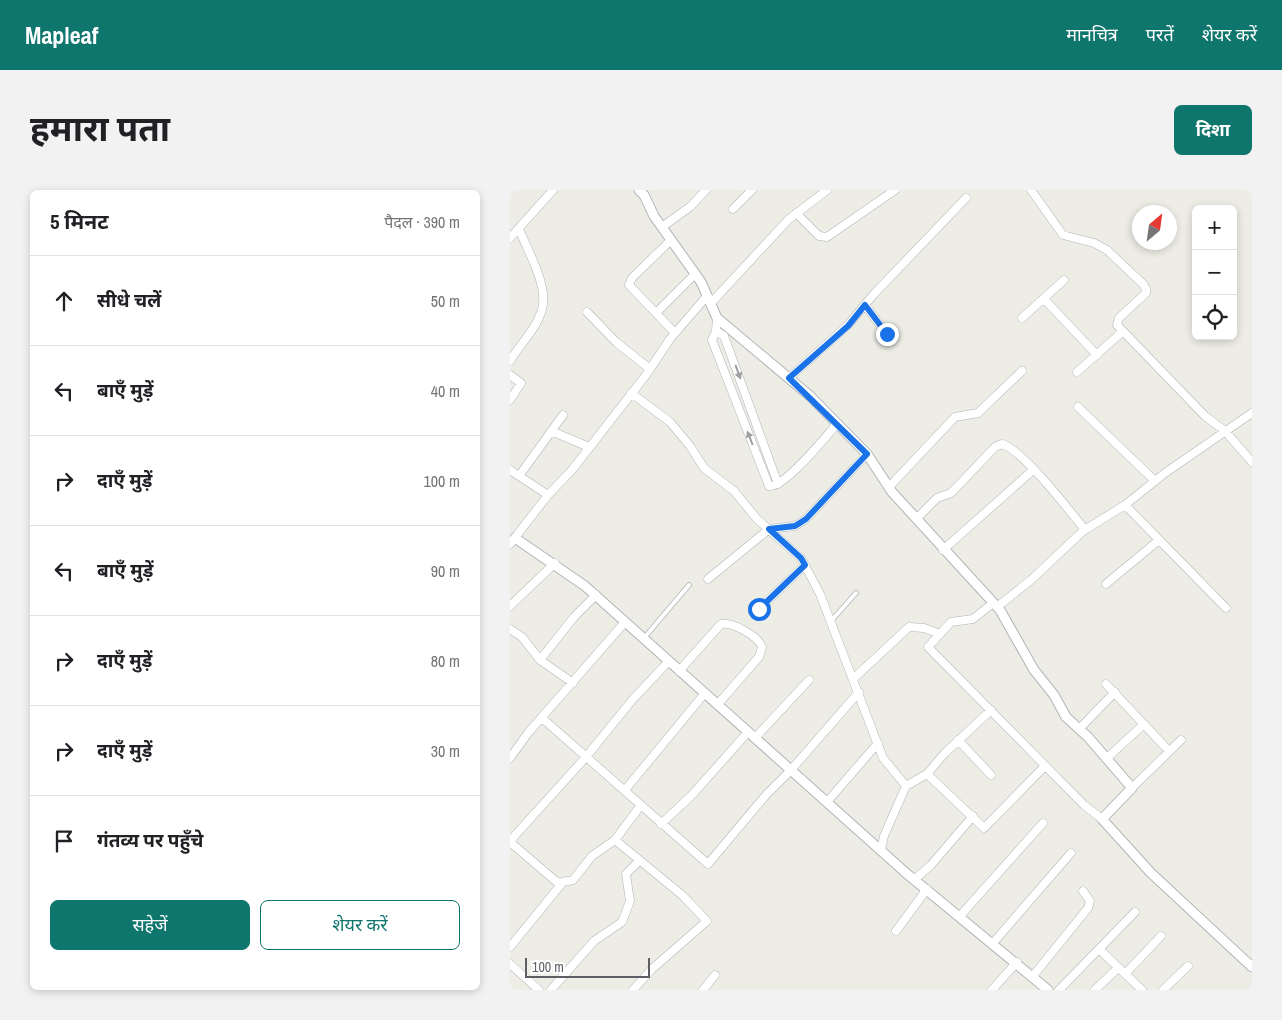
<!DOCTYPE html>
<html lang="hi">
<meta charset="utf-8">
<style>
:root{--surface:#fff;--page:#f2f2f2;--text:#202124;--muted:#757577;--line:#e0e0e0;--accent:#0f766e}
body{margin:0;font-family:"Archivo Narrow","Noto Sans Devanagari",sans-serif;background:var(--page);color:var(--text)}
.controls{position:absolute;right:15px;top:15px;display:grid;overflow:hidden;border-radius:8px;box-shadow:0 2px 8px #0003}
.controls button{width:45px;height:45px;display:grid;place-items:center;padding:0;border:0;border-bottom:1px solid var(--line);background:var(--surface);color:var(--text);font:25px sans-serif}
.compass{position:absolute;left:622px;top:15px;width:45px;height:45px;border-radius:50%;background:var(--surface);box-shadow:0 2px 8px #0003;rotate:29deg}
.scale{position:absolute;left:15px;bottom:12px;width:125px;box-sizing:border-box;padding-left:5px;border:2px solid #5d5f64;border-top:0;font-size:14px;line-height:18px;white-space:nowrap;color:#5d5f64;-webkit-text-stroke:4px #fff;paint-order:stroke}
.stop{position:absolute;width:15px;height:15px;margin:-11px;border:4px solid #1a73e8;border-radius:50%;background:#fff}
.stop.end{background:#1a73e8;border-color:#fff;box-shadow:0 1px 5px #0008}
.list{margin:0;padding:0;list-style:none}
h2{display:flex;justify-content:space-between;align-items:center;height:65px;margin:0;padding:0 20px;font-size:21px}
h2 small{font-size:16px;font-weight:400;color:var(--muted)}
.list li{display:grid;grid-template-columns:32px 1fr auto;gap:15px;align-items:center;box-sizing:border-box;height:90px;padding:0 20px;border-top:1px solid var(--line)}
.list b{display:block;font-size:19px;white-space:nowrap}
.list em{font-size:16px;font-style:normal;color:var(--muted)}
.actions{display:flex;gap:10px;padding:15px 20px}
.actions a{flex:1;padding:11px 0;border:1px solid var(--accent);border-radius:8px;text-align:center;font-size:18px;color:var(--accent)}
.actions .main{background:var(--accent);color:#fff}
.icon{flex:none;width:28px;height:28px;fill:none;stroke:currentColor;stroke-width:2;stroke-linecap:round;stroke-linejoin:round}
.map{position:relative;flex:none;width:742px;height:800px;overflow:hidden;border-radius:8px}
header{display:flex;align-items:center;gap:30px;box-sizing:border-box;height:70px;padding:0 25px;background:var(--accent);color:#fff}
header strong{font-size:24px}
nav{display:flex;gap:28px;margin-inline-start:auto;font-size:18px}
.intro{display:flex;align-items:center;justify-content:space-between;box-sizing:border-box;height:120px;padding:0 30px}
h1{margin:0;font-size:35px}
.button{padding:12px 22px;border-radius:8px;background:var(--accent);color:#fff;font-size:18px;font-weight:700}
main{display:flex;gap:30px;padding:0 30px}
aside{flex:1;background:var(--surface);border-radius:8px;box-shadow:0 2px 8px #0003}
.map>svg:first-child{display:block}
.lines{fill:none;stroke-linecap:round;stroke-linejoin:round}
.service-casing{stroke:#b2b4b8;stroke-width:5.5}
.minor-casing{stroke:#b2b4b8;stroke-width:9}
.tertiary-casing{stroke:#b2b4b8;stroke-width:11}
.service{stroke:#fff;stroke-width:4}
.minor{stroke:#fff;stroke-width:8}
.tertiary{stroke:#fff;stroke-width:9}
.oneway{fill:#9e9fa2}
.route{stroke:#1a73e8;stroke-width:6}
</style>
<header>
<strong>Mapleaf</strong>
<nav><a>मानचित्र</a><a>परतें</a><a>शेयर करें</a></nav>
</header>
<div class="intro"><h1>हमारा पता</h1><a class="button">दिशा</a></div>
<main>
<aside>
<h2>5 मिनट<small>पैदल · 390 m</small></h2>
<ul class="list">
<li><svg class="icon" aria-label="ahead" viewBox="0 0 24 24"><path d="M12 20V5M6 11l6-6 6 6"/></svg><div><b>सीधे चलें</b></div><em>50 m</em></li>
<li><svg class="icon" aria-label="left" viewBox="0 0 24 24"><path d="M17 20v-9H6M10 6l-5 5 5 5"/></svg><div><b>बाएँ मुड़ें</b></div><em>40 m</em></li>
<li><svg class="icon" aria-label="right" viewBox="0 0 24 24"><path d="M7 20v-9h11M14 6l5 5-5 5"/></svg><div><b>दाएँ मुड़ें</b></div><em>100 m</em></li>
<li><svg class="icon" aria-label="left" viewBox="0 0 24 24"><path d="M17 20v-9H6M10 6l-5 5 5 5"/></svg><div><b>बाएँ मुड़ें</b></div><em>90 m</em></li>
<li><svg class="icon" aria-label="right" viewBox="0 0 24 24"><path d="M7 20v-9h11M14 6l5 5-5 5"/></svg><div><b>दाएँ मुड़ें</b></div><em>80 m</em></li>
<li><svg class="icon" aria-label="right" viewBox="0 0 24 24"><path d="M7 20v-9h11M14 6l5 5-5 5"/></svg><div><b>दाएँ मुड़ें</b></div><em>30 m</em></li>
<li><svg class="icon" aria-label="arrive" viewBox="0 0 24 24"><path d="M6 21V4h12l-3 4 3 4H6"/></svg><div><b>गंतव्य पर पहुँचे</b></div></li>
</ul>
<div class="actions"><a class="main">सहेजें</a><a>शेयर करें</a></div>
</aside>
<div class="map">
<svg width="742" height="800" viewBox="0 0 742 800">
<rect width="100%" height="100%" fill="#edece5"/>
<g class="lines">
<defs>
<path id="service" d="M321 431 346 403
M134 448 179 395"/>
<path id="minor" d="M521 0 553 45 584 53 597 60 634 95 636 99V103L609 128 607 135 695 226 715 241 742 272
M223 19 242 0
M286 23 309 46 317 47 385 0
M152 37 181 16 196 0
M0 48 43 0
M161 50 122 88 119 95 165 143
M534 109 587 165
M201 113 278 30 317 0
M355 115 377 144
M77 122 106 152 140 179
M146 123 185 84
M207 128 206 141 202 150 259 296C275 298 315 247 327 234
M512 128 554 90
M206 141 214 146 268 294
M0 171C10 154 31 134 33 114 36 92 17 59 9 39
M567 182 612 142
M0 185 11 193 0 210
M279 188 337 136 364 104 456 8
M121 203 160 232 180 256 194 278 224 301 247 329 291 368 310 404 373 568 396 596 374 646 371 660
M568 217 645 291
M41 241 79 257
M0 280 38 305
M9 286 53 225
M379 297 445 227 468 223 512 181
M615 315 716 418
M407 328 427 308 441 303 485 257 492 254C512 259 560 321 575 340
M0 354 38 305 62 280 136 185 160 149 197 106
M433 360 523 280
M198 389 259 339 285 336 296 329 357 264
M596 394 649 350
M483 413 463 429 441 432 418 457 574 615 592 629
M0 416 45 373
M487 417 521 390 573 341 615 315 655 283 742 223
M249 419 295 375
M0 439 12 447 30 470 63 493
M30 470 64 427 86 405
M169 481 211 434C223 432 248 446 252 457L249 467 208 514
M343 489 399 437 414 438 430 444
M596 494 659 561
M32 528 198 674 256 605 281 580 349 502
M569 539 605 502
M245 548 299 490
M448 550 481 585
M0 568 18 543 115 432
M597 568 634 534
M417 584 474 638 535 576
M396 596 417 584 434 564 481 520
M622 598 671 550
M115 600 195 503
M317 612 368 553
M151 634 182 605 238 542
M105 650 131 615
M0 651 76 567 123 509 159 471
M0 652 48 693 63 690 82 666 105 650 172 705 197 731 142 779 123 800
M404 690 421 675 463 626
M450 726 533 633
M386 741 417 699
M483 753 561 663
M0 757 53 692
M589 759 632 800
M0 774 29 800
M615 784 651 746
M523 786 578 718 580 711 573 701
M41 800 84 751 112 732 120 711 116 684 129 671
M193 800 205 785
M482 800 507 772
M549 800 625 722
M585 800 608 778
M653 800 678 776"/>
<path id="tertiary" d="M129 0 134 5 144 26 191 92 207 128 300 206 357 264 382 302 490 420 524 480 544 505 556 527 578 547 622 598 592 629 641 683 742 777
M5 348 75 396 396 683 538 800"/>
</defs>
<!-- service casing -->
<use href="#service" class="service-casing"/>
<!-- minor casing -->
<use href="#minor" class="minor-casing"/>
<!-- tertiary casing -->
<use href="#tertiary" class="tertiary-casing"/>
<!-- service -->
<use href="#service" class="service"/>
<!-- minor -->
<use href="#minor" class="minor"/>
<!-- tertiary -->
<use href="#tertiary" class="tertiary"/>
</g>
<!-- one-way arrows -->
<defs><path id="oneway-solid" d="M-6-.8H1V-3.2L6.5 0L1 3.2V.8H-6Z" transform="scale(1.25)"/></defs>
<g class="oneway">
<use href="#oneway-solid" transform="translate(228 182) rotate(70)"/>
<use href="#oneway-solid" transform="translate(240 248) rotate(-111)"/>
</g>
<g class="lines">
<!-- route -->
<path class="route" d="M249 419 295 375 291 368 259 339 285 336 296 329 357 264 279 188 338 136 355 115 377 144"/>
</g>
</svg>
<div class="controls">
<button>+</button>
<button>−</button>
<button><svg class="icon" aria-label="locate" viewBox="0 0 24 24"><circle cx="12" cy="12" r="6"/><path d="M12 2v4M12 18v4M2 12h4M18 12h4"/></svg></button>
</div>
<svg class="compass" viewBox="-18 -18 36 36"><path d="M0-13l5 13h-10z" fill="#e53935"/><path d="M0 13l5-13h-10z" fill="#757577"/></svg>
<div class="scale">100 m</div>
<div class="stop" style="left:249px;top:419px"></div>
<div class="stop end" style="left:377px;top:144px"></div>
</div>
</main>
